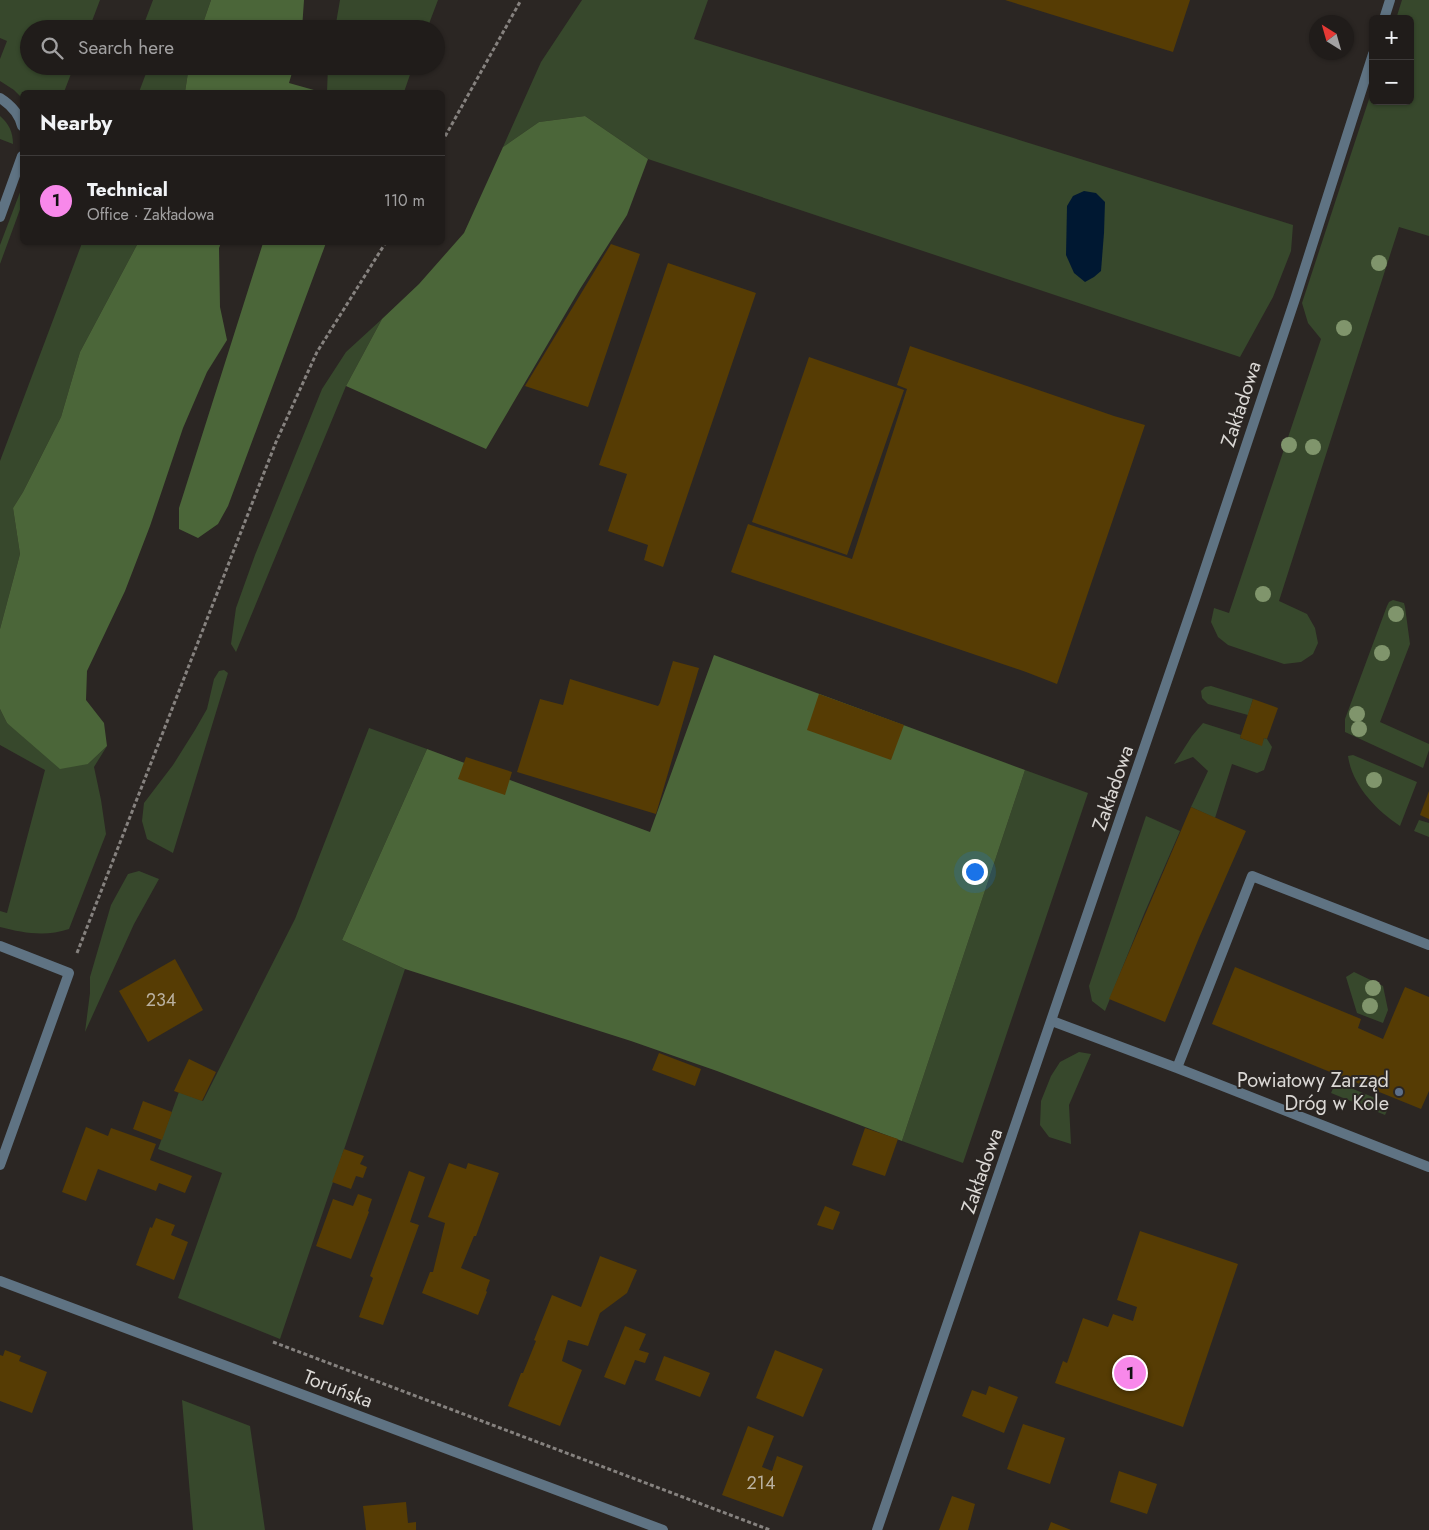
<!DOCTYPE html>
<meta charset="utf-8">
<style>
:root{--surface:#201c1a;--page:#282523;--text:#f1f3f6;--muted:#a2a1a2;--line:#3d3a39;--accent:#f888ea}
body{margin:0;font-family:Jost,sans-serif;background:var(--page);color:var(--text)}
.controls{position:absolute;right:15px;top:15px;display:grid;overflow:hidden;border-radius:8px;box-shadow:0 1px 4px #0004}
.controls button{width:45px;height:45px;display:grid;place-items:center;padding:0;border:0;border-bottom:1px solid var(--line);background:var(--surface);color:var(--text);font:25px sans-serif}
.compass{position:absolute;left:1309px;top:15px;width:45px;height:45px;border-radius:50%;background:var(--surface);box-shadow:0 1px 4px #0004;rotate:323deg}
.you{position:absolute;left:974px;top:871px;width:18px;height:18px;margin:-12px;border:4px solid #fff;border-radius:50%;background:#1a73e8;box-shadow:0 0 0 8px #1a73e833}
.badge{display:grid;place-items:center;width:32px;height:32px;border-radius:50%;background:var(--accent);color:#111;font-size:16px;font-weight:700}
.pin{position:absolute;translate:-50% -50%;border:2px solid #fff;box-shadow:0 1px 5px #0006}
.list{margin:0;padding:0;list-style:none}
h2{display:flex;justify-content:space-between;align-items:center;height:65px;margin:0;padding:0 20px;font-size:21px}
h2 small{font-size:16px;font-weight:400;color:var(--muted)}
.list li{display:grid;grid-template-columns:32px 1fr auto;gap:15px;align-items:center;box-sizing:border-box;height:90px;padding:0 20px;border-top:1px solid var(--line)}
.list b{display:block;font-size:19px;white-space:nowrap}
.list p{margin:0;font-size:16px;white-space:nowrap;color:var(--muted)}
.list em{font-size:16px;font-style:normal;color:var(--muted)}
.icon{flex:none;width:28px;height:28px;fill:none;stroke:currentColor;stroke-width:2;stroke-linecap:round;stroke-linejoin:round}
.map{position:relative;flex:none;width:1429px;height:1530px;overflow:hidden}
.search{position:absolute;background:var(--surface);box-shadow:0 1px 4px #0004;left:20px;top:20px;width:425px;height:55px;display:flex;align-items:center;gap:12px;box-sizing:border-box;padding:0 18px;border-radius:28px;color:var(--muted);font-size:19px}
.panel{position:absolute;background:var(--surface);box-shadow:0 1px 4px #0004;left:20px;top:90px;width:425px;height:155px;border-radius:8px}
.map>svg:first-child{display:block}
.green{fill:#37482c}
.forest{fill:#4b6639}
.water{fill:#001832}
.building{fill:#563c04}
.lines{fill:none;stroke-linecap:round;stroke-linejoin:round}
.path{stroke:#86827f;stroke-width:3;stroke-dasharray:4 2.5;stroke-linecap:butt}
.service{stroke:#5f7383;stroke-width:10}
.minor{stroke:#5f7383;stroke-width:10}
.tertiary{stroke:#5f7383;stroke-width:10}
.tree{fill:#80956c}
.service-dot{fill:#5c6f8a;stroke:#2b2623;stroke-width:2}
.labels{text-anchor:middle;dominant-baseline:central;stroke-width:4;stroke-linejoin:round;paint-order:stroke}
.number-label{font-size:18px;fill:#bab1a1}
.street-label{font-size:20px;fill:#dbd8d5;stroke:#2b2623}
.poi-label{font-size:20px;fill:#dbd8d5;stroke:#2b2623;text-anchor:end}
</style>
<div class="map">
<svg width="1429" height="1530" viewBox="0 0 1429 1530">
<rect width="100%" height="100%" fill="#2b2623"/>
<!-- green -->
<path class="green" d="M0 0H100L89 29H29V66H74L64 92H22V98L14 90 0 81V59L7 41 0 38Z
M153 0H211L201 29H142Z
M340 0H438L427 29H335Z
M582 0H708L694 39 1293 225 1291 251 1273 297 1240 357 648 159 585 116 539 122 503 147 541 62Z
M1402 0H1429V236L1399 227 1279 601 1307 614 1315 628 1318 643 1313 654 1301 662 1284 664 1228 645 1218 637 1211 622 1214 608 1229 613 1321 339 1308 323 1302 303 1373 87V101H1410V19H1396Z
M144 66H189L185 92H139L148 68Z
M328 66H413L404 92H327Z
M0 116C9 124 13 132 13 144L0 139Z
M22 187V204L0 264V245Z
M82 243H138L80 352 61 417 23 492 13 508 20 554 0 629V461Z
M382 319 346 386 236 652 231 644 236 608 255 555 322 389 346 352Z
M1393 600 1404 603 1405 607 1410 644 1380 722 1429 744V750L1423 768 1345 732V719L1387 606 1389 602Z
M224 670 228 673 173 853 147 839 142 821 144 803 173 765 195 730 207 709 214 679 219 671Z
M1211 686 1253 699 1248 715 1208 704 1202 698 1201 691 1205 687Z
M0 709 7 723 88 764 107 746 94 767 101 800 106 834 69 929C45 937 24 933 0 927V911L7 913 45 770 0 745Z
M1203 723 1241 735 1240 738 1261 745 1264 738 1267 739 1272 747 1264 770 1257 773 1232 764 1215 818 1191 807 1208 771 1193 757 1174 764 1192 736Z
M369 728 427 749 342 940 405 969 280 1339 178 1298 222 1173 158 1149 179 1092 203 1101 295 919Z
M1353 755 1417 782 1400 826C1376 810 1352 785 1348 756Z
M1025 770 1088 793 963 1163 902 1141Z
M1146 816 1180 831 1144 914 1105 1011 1092 1001 1089 986Z
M1419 820 1429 823V837L1414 831Z
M139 871 159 879 134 924 85 1032 90 993V977L111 905 128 874Z
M1354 972 1383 986 1388 1010 1383 1023 1357 1013 1346 977Z
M1079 1052 1091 1054 1069 1105 1071 1144 1049 1137 1040 1125 1041 1101 1051 1076 1060 1062Z
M1336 1082 1390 1104 1385 1115 1331 1093Z
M182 1400 250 1426 265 1530H193Z"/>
<!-- forest -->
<path class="forest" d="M211 0H304L302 29H201Z
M189 66H294L289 83 321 92H185Z
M585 116 648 159 627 215 580 289 486 449 346 386 382 319 419 284 464 233 503 147 539 122Z
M138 243H221L219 248 220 307 227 340 207 372 183 428 150 526 125 591 87 671 86 700 104 723 107 746 88 764 60 769 7 723 0 709V629L20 554 13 508 23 492 61 417 80 352Z
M263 243H326L228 506 218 524 198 538 179 529V508Z
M714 655 1025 770 902 1141 717 1071 631 1041 405 969 342 940 427 749 650 832Z"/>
<!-- water -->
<path class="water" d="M1084 191 1096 193 1105 202 1104 233 1101 271 1094 277 1085 282 1074 273 1066 255 1067 206 1073 196Z"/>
<!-- building -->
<path class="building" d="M1005 0H1190L1173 52Z
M611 244 640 254 588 407 525 386Z
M668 263 756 293 663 567 644 560 648 545 608 531 627 474 599 465Z
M910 346 1114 416 1145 425 1057 684 1026 672 731 572 748 524 852 559 907 389 897 385Z
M809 357 904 390 847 555 752 522Z
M673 661 699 668 656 814 517 772 540 699 563 705 570 679 658 706 660 703Z
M819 694 904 725 891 760 807 730Z
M1253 699 1278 708 1267 739 1264 738 1262 746 1240 738Z
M466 757 512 772 505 795 458 779Z
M1429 791V819L1420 815Z
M1191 807 1246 831 1199 938 1165 1022 1109 999Z
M175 959 203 1010 148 1042 119 991Z
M1235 967 1361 1019 1358 1028 1383 1039 1405 987 1429 997V1091L1421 1109 1212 1024Z
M659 1053 701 1069 695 1086 652 1070Z
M189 1059 216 1072 202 1101 174 1091Z
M143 1101 172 1112 162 1140 133 1129Z
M86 1127 108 1136 111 1128 156 1144 150 1160 192 1176 185 1193 159 1183 156 1191 98 1169 86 1201 62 1192Z
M865 1128 898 1139 885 1176 852 1165Z
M344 1149 364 1156 360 1164 367 1167 363 1178 356 1176 351 1189 332 1182Z
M449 1163 466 1169 468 1163 499 1173 476 1236H474L461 1268 490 1280 486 1291 487 1292 478 1315 422 1293 430 1272H433L445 1223 428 1217Z
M409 1171 425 1177 410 1222 419 1225 383 1325 359 1317 373 1278 370 1276Z
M358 1194 372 1199 368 1211 369 1212 351 1259 316 1246 333 1199 353 1206Z
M825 1206 840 1212 833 1230 817 1225Z
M156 1218 175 1225 171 1235 188 1242 174 1280 136 1265 150 1227 152 1228Z
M1140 1231 1238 1264 1183 1427 1055 1383 1063 1361 1067 1363 1083 1318 1108 1327 1113 1314 1133 1321 1137 1307 1117 1300Z
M600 1256 637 1270 627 1293 600 1313 588 1346 568 1340 562 1361 582 1370 560 1426 508 1406 521 1373H523L536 1341 534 1340 552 1295 581 1307Z
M625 1326 646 1334 639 1350 649 1353 645 1363 635 1360 625 1385 604 1377Z
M5 1350 21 1356 19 1361 47 1372 32 1413 0 1401V1355L3 1356Z
M775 1350 823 1369 803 1417 756 1398Z
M664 1356 710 1373 700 1397 655 1380Z
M989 1386 1018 1397 1004 1433 962 1416 972 1390 986 1395Z
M1023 1424 1065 1438 1050 1484 1007 1469Z
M748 1426 774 1436 762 1467 772 1471 777 1456 803 1466 783 1517 722 1495Z
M1119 1471 1157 1484 1147 1514 1110 1502Z
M952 1496 975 1504 968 1530H939Z
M406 1502 408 1523 416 1522V1530H366L363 1506Z
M1051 1522 1071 1530H1048Z"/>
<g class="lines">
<!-- path -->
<path class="path" d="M442 142 521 0
M77 953 276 442 317 352 386 242
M273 1342 770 1530"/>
<!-- service -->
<path class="service" d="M0 98C11 105 19 113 22 126
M0 217 22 156
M0 946 69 973 0 1165
M1052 1021 1177 1068 1429 1167
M1177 1068 1252 876 1429 945"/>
<!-- minor -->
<path class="minor" d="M1384 19 1390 0
M877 1530 1194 602 1295 299 1373 54"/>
<!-- tertiary -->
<path class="tertiary" d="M0 1281 663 1530"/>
</g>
<!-- trees -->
<g class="tree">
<circle cx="1379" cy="263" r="8"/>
<circle cx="1344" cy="328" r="8"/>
<circle cx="1289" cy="445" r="8"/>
<circle cx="1313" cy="447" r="8"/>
<circle cx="1263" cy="594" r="8"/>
<circle cx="1396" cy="614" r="8"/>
<circle cx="1382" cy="653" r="8"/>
<circle cx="1357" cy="714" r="8"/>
<circle cx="1359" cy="729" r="8"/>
<circle cx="1374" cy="780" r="8"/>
<circle cx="1373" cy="988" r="8"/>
<circle cx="1370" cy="1006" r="8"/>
</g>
<!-- markers -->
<circle class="service-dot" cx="1399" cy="1092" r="5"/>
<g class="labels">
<!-- number labels -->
<g class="number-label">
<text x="161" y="1000">234</text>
<text x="761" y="1483">214</text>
</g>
<!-- street labels -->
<g class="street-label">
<text transform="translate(1241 404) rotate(-72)">Zakładowa</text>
<text transform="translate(1113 788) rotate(-71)">Zakładowa</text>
<text transform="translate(982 1171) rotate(-71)">Zakładowa</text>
<text transform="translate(338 1389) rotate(21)">Toruńska</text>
</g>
<!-- poi labels -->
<g class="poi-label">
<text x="1389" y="1080">Powiatowy Zarząd<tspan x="1389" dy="23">Dróg w Kole</tspan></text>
</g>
</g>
</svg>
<div class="controls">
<button>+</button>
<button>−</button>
</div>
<svg class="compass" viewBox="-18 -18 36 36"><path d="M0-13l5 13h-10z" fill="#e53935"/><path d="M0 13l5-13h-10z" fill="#a2a1a2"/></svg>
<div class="you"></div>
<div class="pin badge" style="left:1130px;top:1373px">1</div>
<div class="search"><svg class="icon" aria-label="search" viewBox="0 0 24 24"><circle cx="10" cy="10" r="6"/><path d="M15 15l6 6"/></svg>Search here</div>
<section class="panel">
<h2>Nearby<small></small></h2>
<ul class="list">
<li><span class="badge">1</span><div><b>Technical</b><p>Office · Zakładowa</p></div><em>110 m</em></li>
</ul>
</section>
</div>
